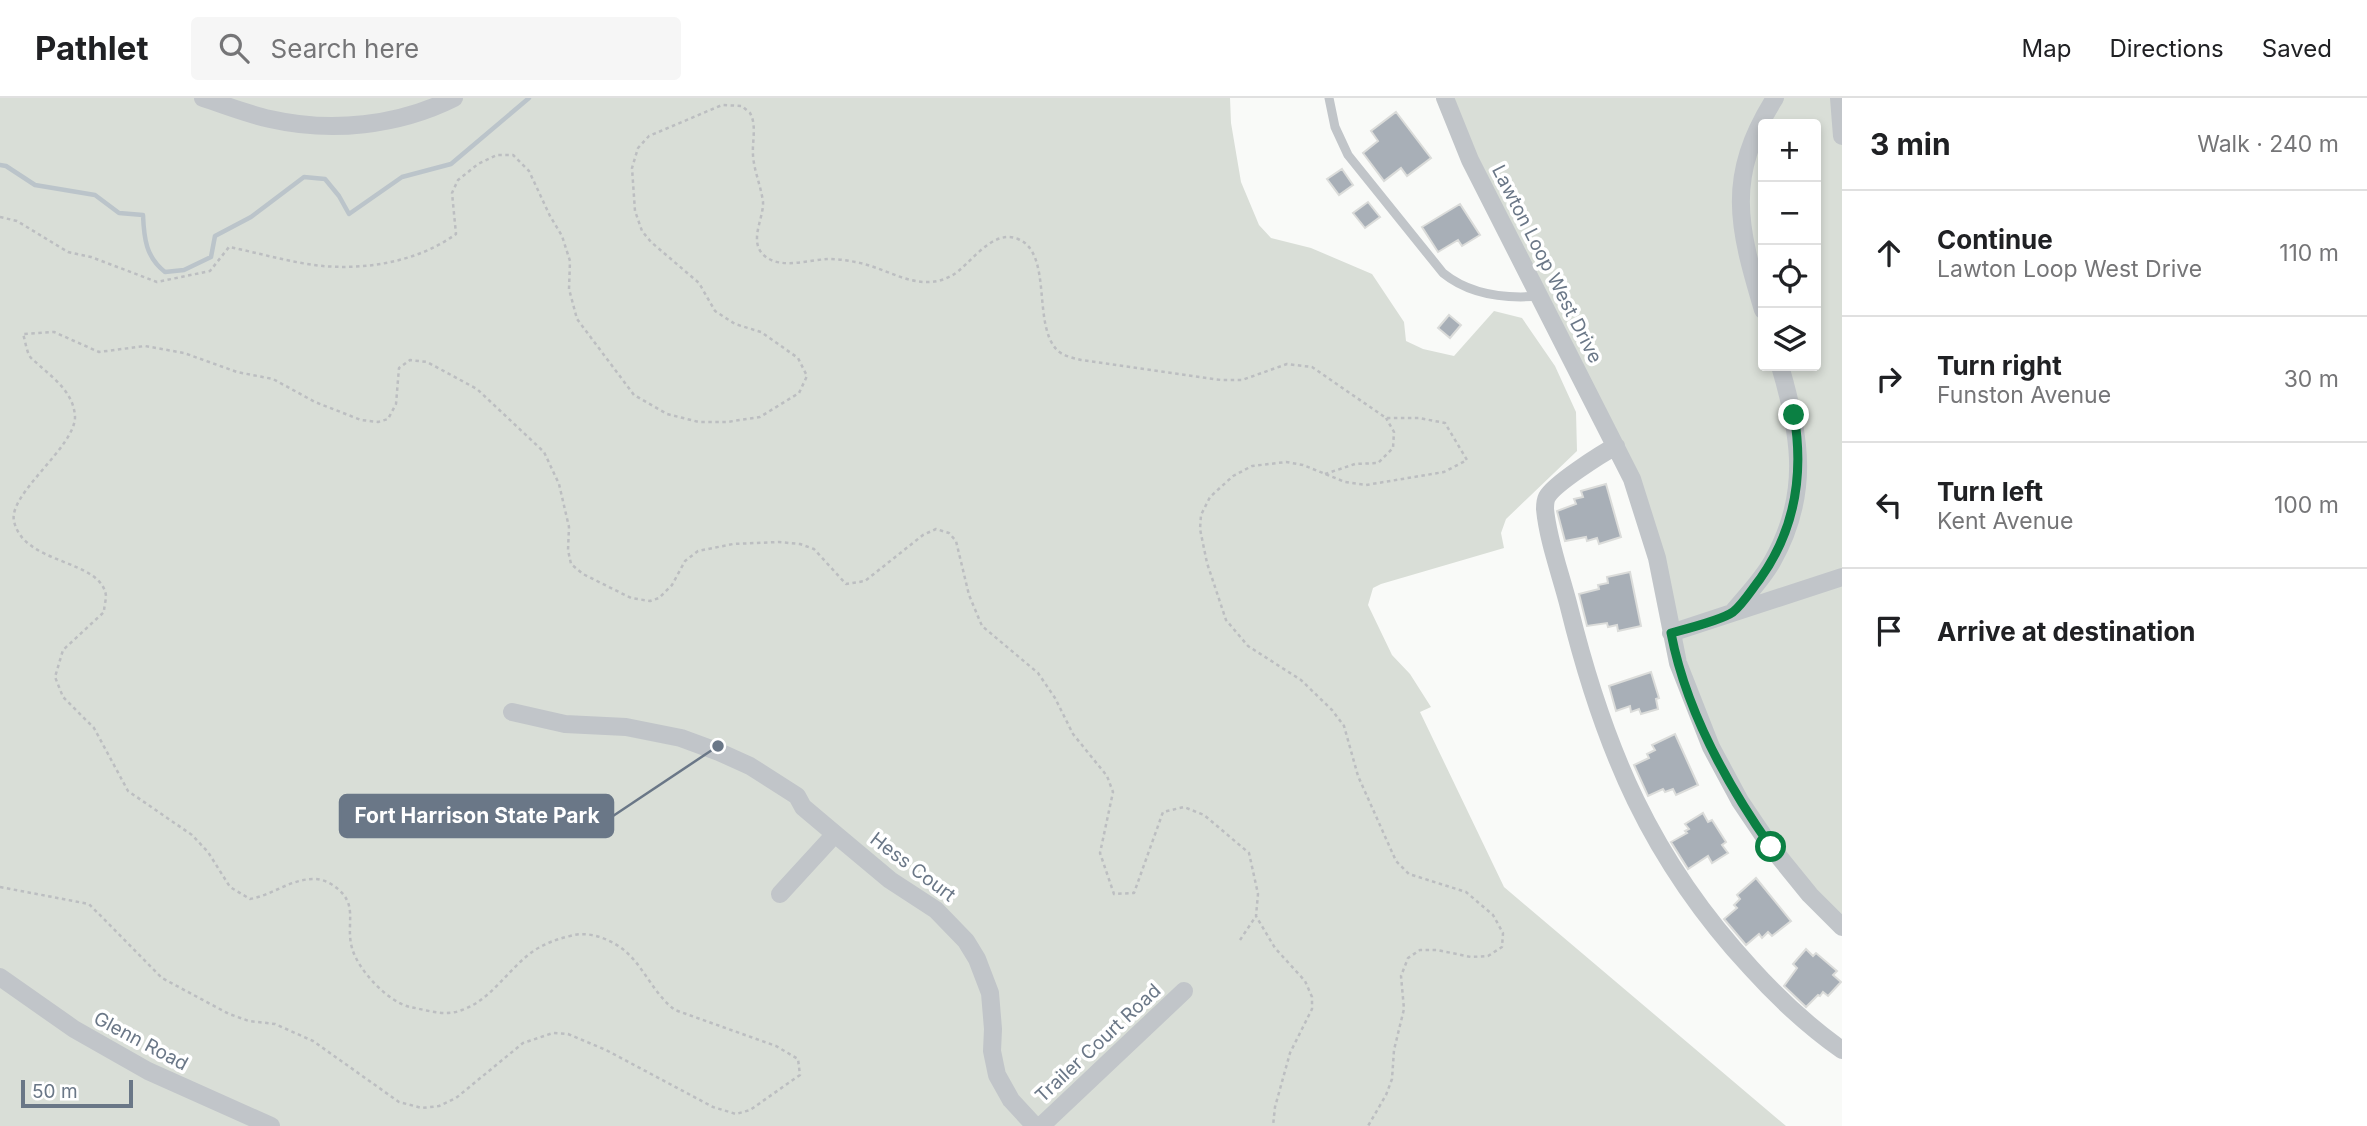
<!DOCTYPE html>
<meta charset="utf-8">
<style>
:root{--surface:#fff;--page:#f6f6f6;--text:#202124;--muted:#757577;--line:#e0e0e0}
body{margin:0;font-family:Inter,sans-serif;background:var(--page);color:var(--text)}
.controls{position:absolute;right:21px;top:21px;display:grid;overflow:hidden;border-radius:7px;box-shadow:0 4px 10px #0003}
.controls button{width:63px;height:63px;display:grid;place-items:center;padding:0;border:0;border-bottom:2px solid var(--line);background:var(--surface);color:var(--text);font:35px sans-serif}
.scale{position:absolute;left:21px;bottom:18px;width:112px;box-sizing:border-box;padding-left:7px;border:4px solid #6a7787;border-top:0;font-size:19px;line-height:24px;white-space:nowrap;color:#6a7787;-webkit-text-stroke:5px #fff;paint-order:stroke}
.stop{position:absolute;width:21px;height:21px;margin:-16px;border:5px solid #0b8043;border-radius:50%;background:#fff}
.stop.end{background:#0b8043;border-color:#fff;box-shadow:0 2px 7px #0008}
.list{margin:0;padding:0;list-style:none}
h2{display:flex;justify-content:space-between;align-items:center;height:91px;margin:0;padding:0 28px;font-size:30px}
h2 small{font-size:23px;font-weight:400;color:var(--muted)}
.list li{display:grid;grid-template-columns:46px 1fr auto;gap:21px;align-items:center;box-sizing:border-box;height:126px;padding:0 28px;border-top:2px solid var(--line)}
.list b{display:block;font-size:26px;white-space:nowrap}
.list p{margin:0;font-size:23px;white-space:nowrap;color:var(--muted)}
.list em{font-size:23px;font-style:normal;color:var(--muted)}
.icon{flex:none;width:38px;height:38px;fill:none;stroke:currentColor;stroke-width:2;stroke-linecap:round;stroke-linejoin:round}
.map{position:relative;flex:none;width:1842px;height:1028px;overflow:hidden}
header{display:flex;align-items:center;gap:42px;box-sizing:border-box;height:98px;padding:0 35px;background:var(--surface);border-bottom:2px solid var(--line)}
header strong{font-size:33px}
nav{display:flex;gap:38px;margin-inline-start:auto;font-size:24px}
.search{width:490px;height:63px;background:var(--page);display:flex;align-items:center;gap:18px;box-sizing:border-box;padding:0 24px;border-radius:7px;color:var(--muted);font-size:26px}
main{display:flex}
aside{flex:1;background:var(--surface)}
.map>svg:first-child{display:block}
.green{fill:#d9ded7;fill-rule:evenodd}
.lines{fill:none;stroke-linecap:round;stroke-linejoin:round}
.stream{stroke:#bbc4ca;stroke-width:4.5}
.building{fill:#a8afb7;stroke:#dbdcda;stroke-width:2}
.path{stroke:#bcbec1;stroke-width:2.5;stroke-dasharray:3.5 3.5;stroke-linecap:butt}
.service{stroke:#c1c5c9;stroke-width:9}
.minor{stroke:#c1c5c9;stroke-width:18}
.route{stroke:#0b8043;stroke-width:9}
.labels{text-anchor:middle;dominant-baseline:central;stroke-width:7;stroke-linejoin:round;paint-order:stroke}
.street-label{font-size:19px;fill:#6a7787;stroke:#fff}
.leader{fill:none;stroke:#6a7787;stroke-width:2.5}
.callout-dot{fill:#6a7787;stroke:#fff;stroke-width:2.5}
.callout{fill:#6a7787;stroke:#6a7787;stroke-width:2.5}
.callout-label{font-size:21px;text-anchor:middle;font-weight:bold;fill:#fff}
</style>
<header>
<strong>Pathlet</strong>
<div class="search"><svg class="icon" aria-label="search" viewBox="0 0 24 24"><circle cx="10" cy="10" r="6"/><path d="M15 15l6 6"/></svg>Search here</div>
<nav><a>Map</a><a>Directions</a><a>Saved</a></nav>
</header>
<main>
<div class="map">
<svg width="1842" height="1028" viewBox="0 0 1842 1028">
<rect width="100%" height="100%" fill="#f9faf8"/>
<!-- green -->
<path class="green" d="M0 0H1230L1231 25 1241 84 1259 127 1271 140 1311 150 1372 176 1404 224 1406 243 1423 251 1454 258 1494 213 1522 220 1555 268 1576 314 1577 353 1506 421 1501 435 1504 450 1381 486 1373 490 1368 507 1392 557 1410 576 1431 609 1420 614 1504 789 1786 1028H0Z
M1445 0H1839L1842 38V829L1810 797 1711 649 1646 420ZM1763 26H1816V268H1763Z"/>
<g class="lines">
<!-- stream -->
<path class="stream" d="M0 67 6 68 35 87 95 97 119 115 143 117C144 141 146 159 165 174L184 172 211 159 215 138 251 119 304 79 325 81 339 98 349 116 402 79 451 66 529 0"/>
</g>
<!-- building -->
<path class="building" d="M1396 14 1431 60 1407 78 1401 70 1384 83 1363 55 1378 43 1371 33Z
M1342 71 1353 87 1339 97 1327 81Z
M1368 104 1380 119 1365 130 1353 115Z
M1460 106 1480 137 1462 148 1458 142 1438 154 1422 129Z
M1449 217 1461 227 1450 240 1438 230Z
M1606 386 1621 439 1599 446 1597 440 1587 443 1586 439 1565 443 1557 413 1576 406 1574 401 1583 399 1581 393Z
M1630 474 1641 528 1618 533 1617 527 1608 529 1607 525 1587 528 1579 496 1599 491 1598 487 1608 485 1607 479Z
M1651 574 1659 600 1656 601 1658 611 1641 616 1639 611 1631 614 1630 608 1616 613 1609 588Z
M1675 636 1698 687 1676 697 1673 691 1665 694 1663 691 1648 698 1634 667 1649 660 1647 656 1655 652 1652 647Z
M1703 715 1708 724 1712 722 1726 744 1722 747 1728 755 1712 765 1708 758 1688 771 1671 744 1687 735 1685 733 1689 731 1685 726Z
M1756 780 1791 823 1772 838 1768 834 1762 840 1759 836 1746 847 1724 821 1737 810 1734 807 1740 801 1737 797Z
M1806 851 1813 858 1816 855 1837 873 1833 877 1841 884 1828 898 1823 894 1820 898 1818 897 1806 909 1784 888 1797 870 1793 866Z"/>
<g class="lines">
<!-- path -->
<path class="path" d="M0 119 17 123 68 154 91 159 157 184 210 173 229 149C259 155 292 165 323 168 368 172 419 163 456 136L452 95 458 82 478 66 497 57H513L529 73 550 118 562 138 570 163 569 191 577 221 634 297 667 316 699 324H727L760 319 799 295 807 278 798 260 761 234 735 226 715 213 699 185 651 144 642 133 635 113 632 70 638 50 649 38 722 7 742 8C743 9 749 14 750 15 757 27 752 44 753 57 754 73 761 88 763 104 764 121 747 145 766 159 782 171 809 162 828 161 837 161 846 162 855 164 887 169 918 196 951 178 970 168 991 130 1018 141 1053 155 1032 226 1057 252 1063 258 1073 260 1081 262L1221 282H1242L1287 266 1312 269 1386 320H1419L1445 325 1467 362 1444 374 1366 387 1345 384 1303 367 1286 364 1252 368 1233 378 1210 399 1201 417 1200 431 1207 465 1226 522 1248 548 1301 582 1332 612 1344 628 1358 678 1396 763 1409 776 1466 794 1493 817 1503 835 1502 849 1488 858 1471 859 1437 852H1420L1408 860 1401 878 1404 911 1394 952 1392 981 1386 997 1368 1028
M1325 376 1355 366 1378 365 1393 350 1394 334 1386 320
M0 789 89 806 162 880 229 916 249 923 275 926 313 943 399 1004 422 1010 439 1008 456 1000 523 945 553 935 568 936 606 952 713 1009 736 1016 750 1012 800 977 798 961 776 948 675 912C652 895 643 865 620 849 605 839 587 833 570 838 557 841 546 845 535 852 509 869 493 901 462 912 445 919 427 912 410 909 388 904 358 872 352 850 345 825 360 806 334 788 329 784 321 781 314 781 290 781 273 797 250 801L230 789 208 754 192 737 128 693 94 630 63 599 55 579 63 552 104 514C104 509 106 502 106 498 102 461 23 467 14 423 8 396 75 349 75 319 74 296 56 282 40 268 36 264 31 261 29 257 26 250 25 242 23 236L54 234 99 254 145 248 184 255 237 274 273 281 315 304 361 322 378 324 388 321 396 306 399 270 410 262 427 264 477 291 544 354 559 386 569 429 568 452 571 466 583 476 631 500 650 503 659 500 672 487 685 463 698 453 733 446 779 444 800 446 814 451 846 486 865 483 923 437 936 431 949 435 956 443 969 497 982 528 1038 575 1055 600 1073 636 1107 678 1113 694 1100 755 1114 796 1134 795 1163 714 1184 709 1204 717 1249 755 1258 796 1256 818 1275 850 1305 883 1312 899V911L1290 955 1275 1009 1273 1028
M1240 842 1256 818"/>
<!-- service -->
<path class="service" d="M1329 0 1335 29 1348 57 1443 175C1470 197 1506 201 1540 198"/>
<!-- minor -->
<path class="minor" d="M203 0C225 7 247 16 270 21 331 35 398 28 454 0
M1445 0 1470 62 1632 381 1657 460 1678 565 1711 649 1740 703 1771 749 1810 797 1842 829
M1839 0 1842 38
M1763 212C1738 128 1725 79 1775 0
M1616 348C1601 356 1554 386 1547 399 1545 403 1545 406 1545 411 1548 443 1561 477 1569 509 1604 651 1651 762 1751 870 1779 901 1808 928 1842 952
M1732 515C1746 498 1761 483 1772 464 1810 397 1801 339 1780 268
M1671 535 1842 479
M512 614 565 626 626 629 681 640 719 654 750 668 797 698 803 709 835 736 890 782 936 812 966 843 977 861 990 895 993 931 992 953 997 977 1011 1002 1035 1028
M780 796 835 736
M0 879 74 931 148 973 271 1028
M1041 1028 1184 893"/>
</g>
<g class="lines">
<!-- route -->
<path class="route" d="M1771 749C1726 685 1686 613 1671 535 1686 531 1722 522 1733 514 1743 506 1752 491 1760 481 1795 432 1804 376 1794 317"/>
</g>
<g class="labels">
<!-- street labels -->
<g class="street-label">
<text transform="translate(1547 166) rotate(63)">Lawton Loop West Drive</text>
<text transform="translate(913 769) rotate(37)">Hess Court</text>
<text transform="translate(141 943) rotate(28)">Glenn Road</text>
<text transform="translate(1098 945) rotate(-43)">Trailer Court Road</text>
</g>
</g>
<!-- callouts -->
<path class="leader" d="M718 648L613 718"/>
<circle class="callout-dot" cx="718" cy="648" r="7"/>
<rect class="callout" x="340" y="697" width="273" height="42" rx="7"/>
<g class="callout-label">
<text x="477" y="725">Fort Harrison State Park</text>
</g>
</svg>
<div class="controls">
<button>+</button>
<button>−</button>
<button><svg class="icon" aria-label="locate" viewBox="0 0 24 24"><circle cx="12" cy="12" r="6"/><path d="M12 2v4M12 18v4M2 12h4M18 12h4"/></svg></button>
<button><svg class="icon" aria-label="layers" viewBox="0 0 24 24"><path d="M12 4l9 5-9 5-9-5zM3 14l9 5 9-5"/></svg></button>
</div>
<div class="scale">50 m</div>
<div class="stop" style="left:1771px;top:749px"></div>
<div class="stop end" style="left:1794px;top:317px"></div>
</div>
<aside>
<h2>3 min<small>Walk · 240 m</small></h2>
<ul class="list">
<li><svg class="icon" aria-label="ahead" viewBox="0 0 24 24"><path d="M12 20V5M6 11l6-6 6 6"/></svg><div><b>Continue</b><p>Lawton Loop West Drive</p></div><em>110 m</em></li>
<li><svg class="icon" aria-label="right" viewBox="0 0 24 24"><path d="M7 20v-9h11M14 6l5 5-5 5"/></svg><div><b>Turn right</b><p>Funston Avenue</p></div><em>30 m</em></li>
<li><svg class="icon" aria-label="left" viewBox="0 0 24 24"><path d="M17 20v-9H6M10 6l-5 5 5 5"/></svg><div><b>Turn left</b><p>Kent Avenue</p></div><em>100 m</em></li>
<li><svg class="icon" aria-label="arrive" viewBox="0 0 24 24"><path d="M6 21V4h12l-3 4 3 4H6"/></svg><div><b>Arrive at destination</b></div></li>
</ul>
</aside>
</main>
